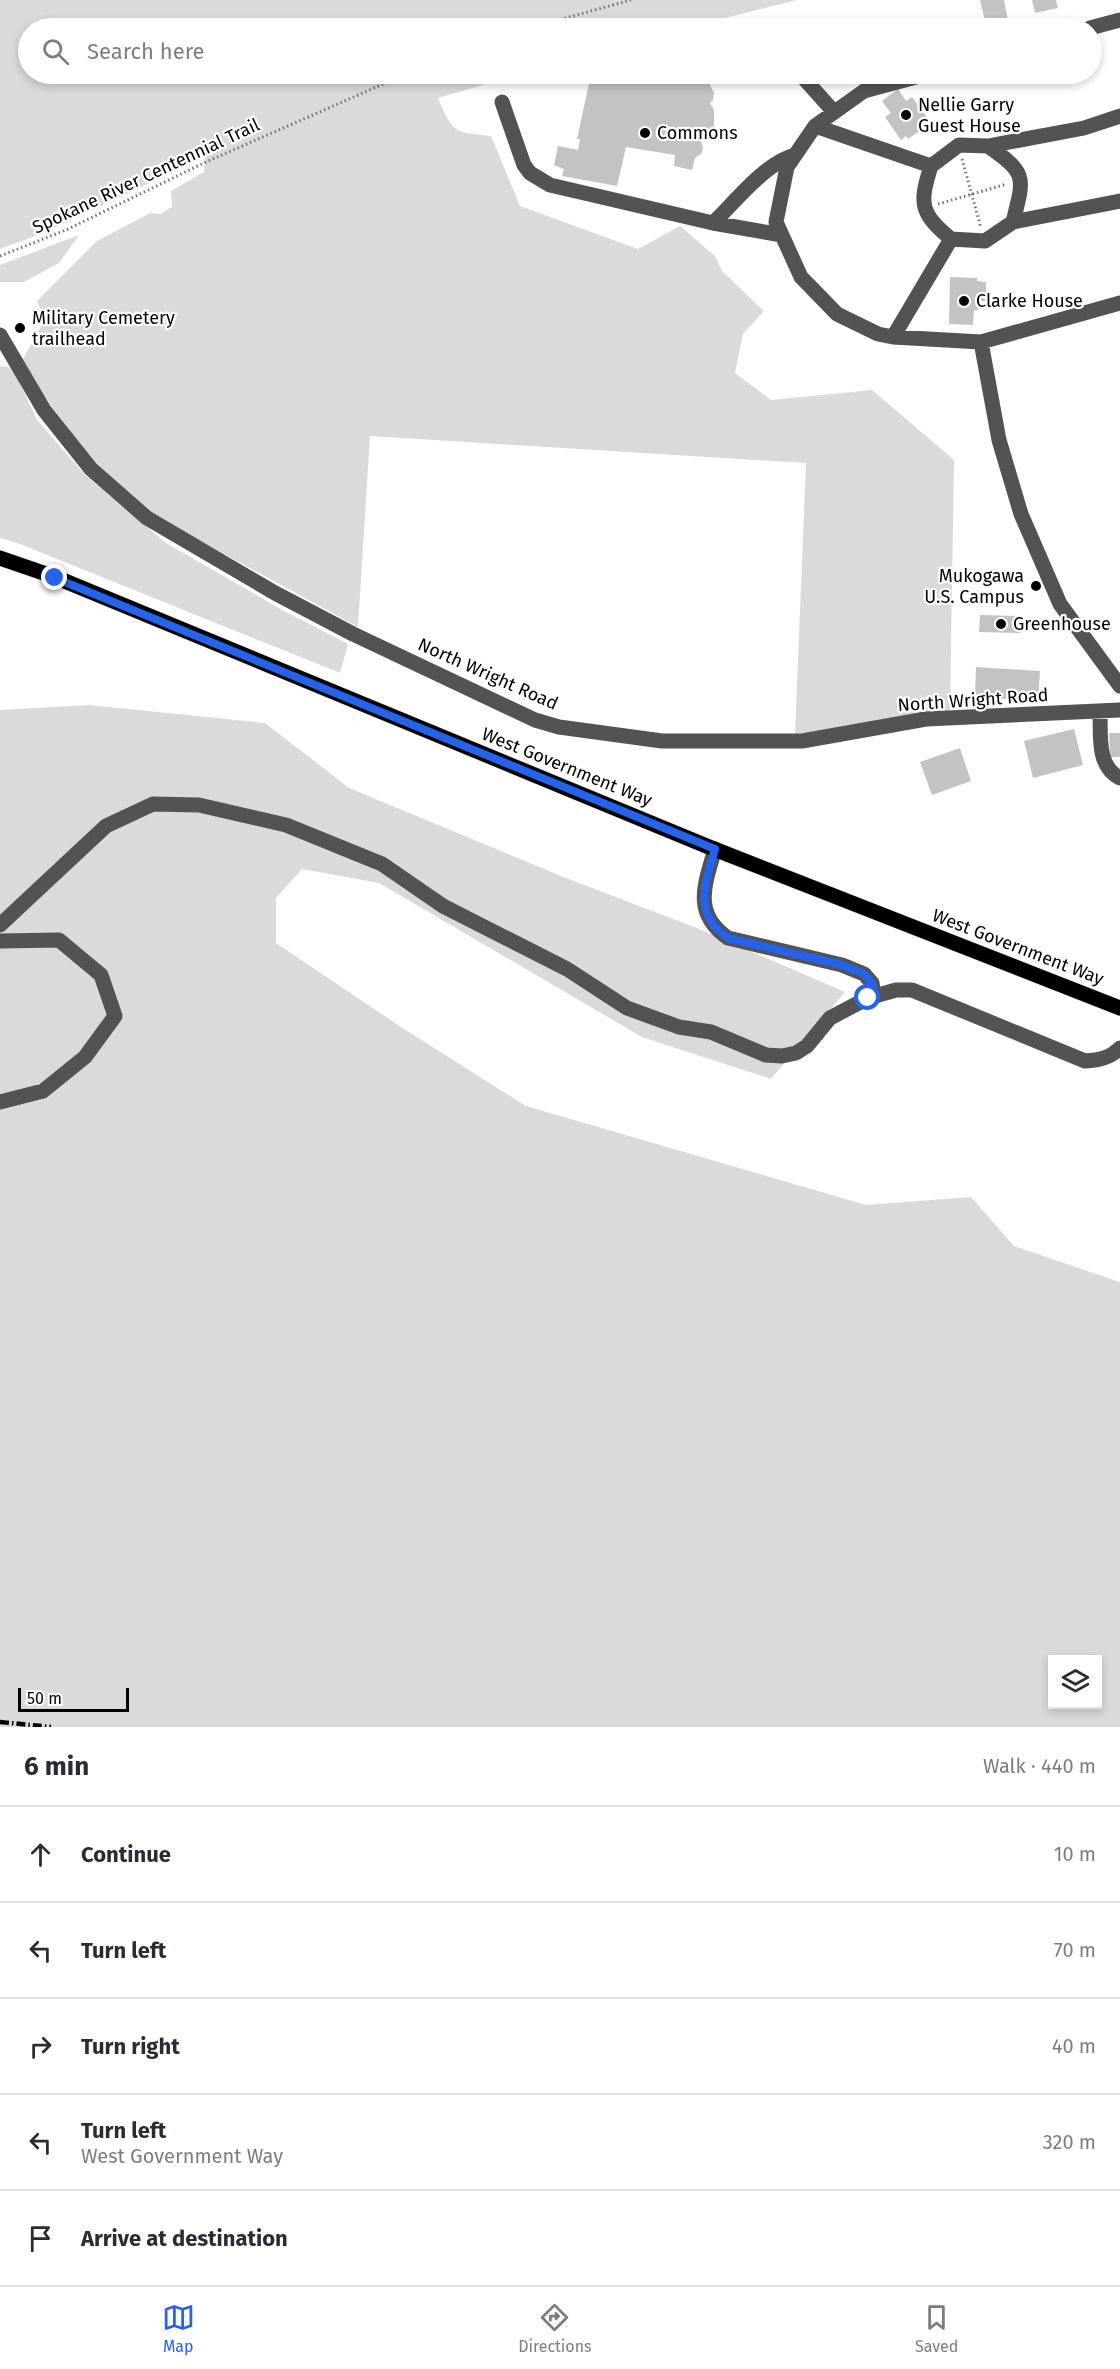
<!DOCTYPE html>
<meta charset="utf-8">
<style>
:root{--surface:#fff;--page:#f7f7f7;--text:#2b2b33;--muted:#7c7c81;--line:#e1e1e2;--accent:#2563eb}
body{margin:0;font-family:"Fira Sans",sans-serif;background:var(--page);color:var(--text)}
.controls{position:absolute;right:18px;bottom:18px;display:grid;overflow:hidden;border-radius:0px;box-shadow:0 3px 9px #0003}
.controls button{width:54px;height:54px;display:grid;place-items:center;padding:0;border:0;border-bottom:2px solid var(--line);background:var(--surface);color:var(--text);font:30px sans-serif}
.scale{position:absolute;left:18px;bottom:15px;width:111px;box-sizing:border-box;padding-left:6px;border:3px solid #000;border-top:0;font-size:16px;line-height:21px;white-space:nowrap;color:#000;-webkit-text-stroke:4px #fff;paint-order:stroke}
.stop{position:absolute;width:18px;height:18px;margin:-14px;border:4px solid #2563eb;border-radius:50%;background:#fff}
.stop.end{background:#2563eb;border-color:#fff;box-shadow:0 2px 6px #0008}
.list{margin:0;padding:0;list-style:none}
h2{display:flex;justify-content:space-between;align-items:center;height:78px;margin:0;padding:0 24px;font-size:26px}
h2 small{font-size:20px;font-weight:400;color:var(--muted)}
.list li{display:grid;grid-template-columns:39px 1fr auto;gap:18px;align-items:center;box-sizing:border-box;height:96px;padding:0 24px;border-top:2px solid var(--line)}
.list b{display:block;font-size:22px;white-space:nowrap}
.list p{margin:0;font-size:20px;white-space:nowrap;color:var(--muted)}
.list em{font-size:20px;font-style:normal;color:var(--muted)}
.icon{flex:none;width:33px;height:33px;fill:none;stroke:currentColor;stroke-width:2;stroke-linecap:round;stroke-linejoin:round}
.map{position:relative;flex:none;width:1120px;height:1727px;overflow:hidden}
.search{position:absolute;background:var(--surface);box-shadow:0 3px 9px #0003;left:18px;right:18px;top:18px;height:66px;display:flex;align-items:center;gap:15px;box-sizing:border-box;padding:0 21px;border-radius:33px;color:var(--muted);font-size:22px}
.sheet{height:558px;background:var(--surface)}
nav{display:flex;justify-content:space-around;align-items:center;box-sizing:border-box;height:84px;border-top:2px solid var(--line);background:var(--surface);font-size:16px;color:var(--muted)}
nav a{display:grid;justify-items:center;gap:3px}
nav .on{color:var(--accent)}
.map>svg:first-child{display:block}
.green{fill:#dadada;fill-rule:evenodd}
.building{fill:#c3c3c3}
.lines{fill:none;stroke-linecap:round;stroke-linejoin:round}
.major-casing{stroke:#dbdbdb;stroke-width:16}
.path{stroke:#757575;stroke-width:3;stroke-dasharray:1.5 3;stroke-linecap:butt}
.minor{stroke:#535353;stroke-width:15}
.major{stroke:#000;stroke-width:15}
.rail{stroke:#000;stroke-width:4.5;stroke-dasharray:9 3 1.5 3;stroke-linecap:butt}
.route{stroke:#2563eb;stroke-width:8}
.poi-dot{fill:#000;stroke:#fff;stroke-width:2}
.labels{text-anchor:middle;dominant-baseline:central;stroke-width:4.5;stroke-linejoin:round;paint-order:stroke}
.poi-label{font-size:18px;fill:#000;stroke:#fff;text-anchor:start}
.street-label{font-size:18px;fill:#000;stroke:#fff}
</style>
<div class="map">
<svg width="1120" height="1727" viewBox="0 0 1120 1727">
<rect width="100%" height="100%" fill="#fff"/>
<!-- green -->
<path class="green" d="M0 0H797L685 28H28V74H521L438 98C453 133 453 132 491 136L520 206 638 249 680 226 715 256 722 271 764 311 743 334 735 373 771 400 872 390 954 460 950 712 795 734 806 463 370 436 358 627 153 515 95 465 33 381 23 359 45 319 37 301 97 241 150 213 160 214 172 207 171 191 204 172 205 157 43 233 0 249Z
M79 235 59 263 24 282H0V265Z
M0 366 9 367 15 373 37 420 85 475 166 543 284 611 348 644 340 673 20 544 0 538Z
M89 705 265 723 349 788 566 878 697 928 845 992 771 1079 642 1037 379 883 302 869 276 898V943L404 1029 526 1106 866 1205 971 1197 1014 1246 1120 1282V1727H0V710ZM1052 1660H1098V1704H1052Z"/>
<!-- building -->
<path class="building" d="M980 0H1004L1008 20 986 25Z
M1032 0H1056L1058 8 1035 13Z
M591 74H713L710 85 714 93 713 100 710 103 714 110V129L701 142 703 146 702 153 695 158 692 170 674 166 675 155 626 147 617 186 562 176 564 169 554 165 558 146 578 150 580 139H577Z
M898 89 906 101 912 97 931 123 908 139 906 136 901 140 885 117 891 113 882 101Z
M950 277 977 278V281L986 282V301H978V310H974L973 325 949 324Z
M980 615 1022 616 1021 633 979 632Z
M976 667 1040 671 1038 701 975 697Z
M1074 729 1083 765 1033 778 1024 741Z
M1109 733H1120V757H1110Z
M960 748 971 781 932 795 920 762Z"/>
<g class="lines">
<defs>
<path id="major" d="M0 558 55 577 709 847 1120 1008"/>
</defs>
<!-- major casing -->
<use href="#major" class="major-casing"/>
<!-- path -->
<path class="path" d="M530 28 631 0
M962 159 981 228
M938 204 1007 184
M0 256 66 230 206 162 406 74"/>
<!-- minor -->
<path class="minor" d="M1090 28 1120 20
M800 74 834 112
M502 102 524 165 530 173 550 185 713 223 782 235
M1120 116 1084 128 988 146 959 145 931 166 815 126 787 167 776 222 801 277 837 314 878 334 893 337 981 342 1120 303
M815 126 864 91 927 74
M988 146C1028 174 1024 177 1013 222
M931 166C919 204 920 213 951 239
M713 223C735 202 765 163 795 155
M0 335 44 410 91 469 147 518 275 593 353 634 535 720 559 727 662 741H802L926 719 1120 710
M893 337 951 239 985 241 1013 222 1120 201
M981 342 999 440 1021 514 1060 604 1120 686
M1100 711C1101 735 1096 766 1120 778
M715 849C705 884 692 913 728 938L842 965 864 974 872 983 874 996
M0 925 106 826 153 804 199 805 286 825 382 864 443 906 567 969 627 1008 679 1027 711 1032 766 1055 782 1056 796 1053 807 1046 830 1018 868 998 896 990H912L1085 1061C1099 1060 1110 1058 1120 1048
M0 941 59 940 101 975 115 1016 85 1057 43 1091 0 1102"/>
<!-- major -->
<use href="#major" class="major"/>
<!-- rail -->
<path class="rail" d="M0 1722 51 1727"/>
</g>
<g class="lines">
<!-- route -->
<path class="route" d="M55 578 715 849C705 884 692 914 728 938L842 965 864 974 872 983 874 996 868 998"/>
</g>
<!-- markers -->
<g class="poi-dot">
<circle cx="906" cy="115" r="6"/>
<circle cx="645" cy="133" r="6"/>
<circle cx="964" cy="301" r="6"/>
<circle cx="20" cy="328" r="6"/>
<circle cx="1036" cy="586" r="6"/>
<circle cx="1001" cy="624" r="6"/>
</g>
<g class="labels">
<!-- poi labels -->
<g class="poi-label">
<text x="918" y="105">Nellie Garry<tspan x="918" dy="21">Guest House</tspan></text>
<text x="657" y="133">Commons</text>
<text x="976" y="301">Clarke House</text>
<text x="32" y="318">Military Cemetery<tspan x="32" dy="21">trailhead</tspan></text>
<text x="1024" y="576" text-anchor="end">Mukogawa<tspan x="1024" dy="21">U.S. Campus</tspan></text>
<text x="1013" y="624">Greenhouse</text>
</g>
<!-- street labels -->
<g class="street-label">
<text transform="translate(146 176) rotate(-25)">Spokane River Centennial Trail</text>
<text transform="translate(488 674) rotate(24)">North Wright Road</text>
<text transform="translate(973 700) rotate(-4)">North Wright Road</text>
<text transform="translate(567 767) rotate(22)">West Government Way</text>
<text transform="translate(1018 947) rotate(21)">West Government Way</text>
</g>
</g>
</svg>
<div class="controls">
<button><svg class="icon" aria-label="layers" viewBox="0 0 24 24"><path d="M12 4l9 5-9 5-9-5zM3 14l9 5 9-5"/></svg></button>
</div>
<div class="scale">50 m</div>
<div class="stop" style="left:868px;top:998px"></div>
<div class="stop end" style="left:55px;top:578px"></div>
<div class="search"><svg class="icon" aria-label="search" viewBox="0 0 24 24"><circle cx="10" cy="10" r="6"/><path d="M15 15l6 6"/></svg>Search here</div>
</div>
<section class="sheet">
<h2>6 min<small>Walk · 440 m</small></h2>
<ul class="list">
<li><svg class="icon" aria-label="ahead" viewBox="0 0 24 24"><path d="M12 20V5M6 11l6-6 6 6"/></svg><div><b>Continue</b></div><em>10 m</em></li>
<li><svg class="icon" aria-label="left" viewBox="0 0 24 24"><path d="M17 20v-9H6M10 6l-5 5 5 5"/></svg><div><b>Turn left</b></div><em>70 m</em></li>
<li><svg class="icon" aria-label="right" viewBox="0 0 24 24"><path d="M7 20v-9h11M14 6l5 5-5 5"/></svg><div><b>Turn right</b></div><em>40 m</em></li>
<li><svg class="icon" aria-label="left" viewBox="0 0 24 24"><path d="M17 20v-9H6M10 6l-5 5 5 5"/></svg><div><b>Turn left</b><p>West Government Way</p></div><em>320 m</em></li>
<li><svg class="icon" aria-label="arrive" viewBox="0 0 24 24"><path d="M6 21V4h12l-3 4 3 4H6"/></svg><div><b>Arrive at destination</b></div></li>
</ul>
</section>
<nav>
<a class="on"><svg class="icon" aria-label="map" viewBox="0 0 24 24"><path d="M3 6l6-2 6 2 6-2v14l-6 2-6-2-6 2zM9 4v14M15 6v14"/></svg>Map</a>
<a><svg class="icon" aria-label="directions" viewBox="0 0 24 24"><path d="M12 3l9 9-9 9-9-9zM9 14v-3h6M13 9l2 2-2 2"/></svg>Directions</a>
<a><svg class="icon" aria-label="saved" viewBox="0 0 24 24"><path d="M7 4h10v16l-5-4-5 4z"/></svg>Saved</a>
</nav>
